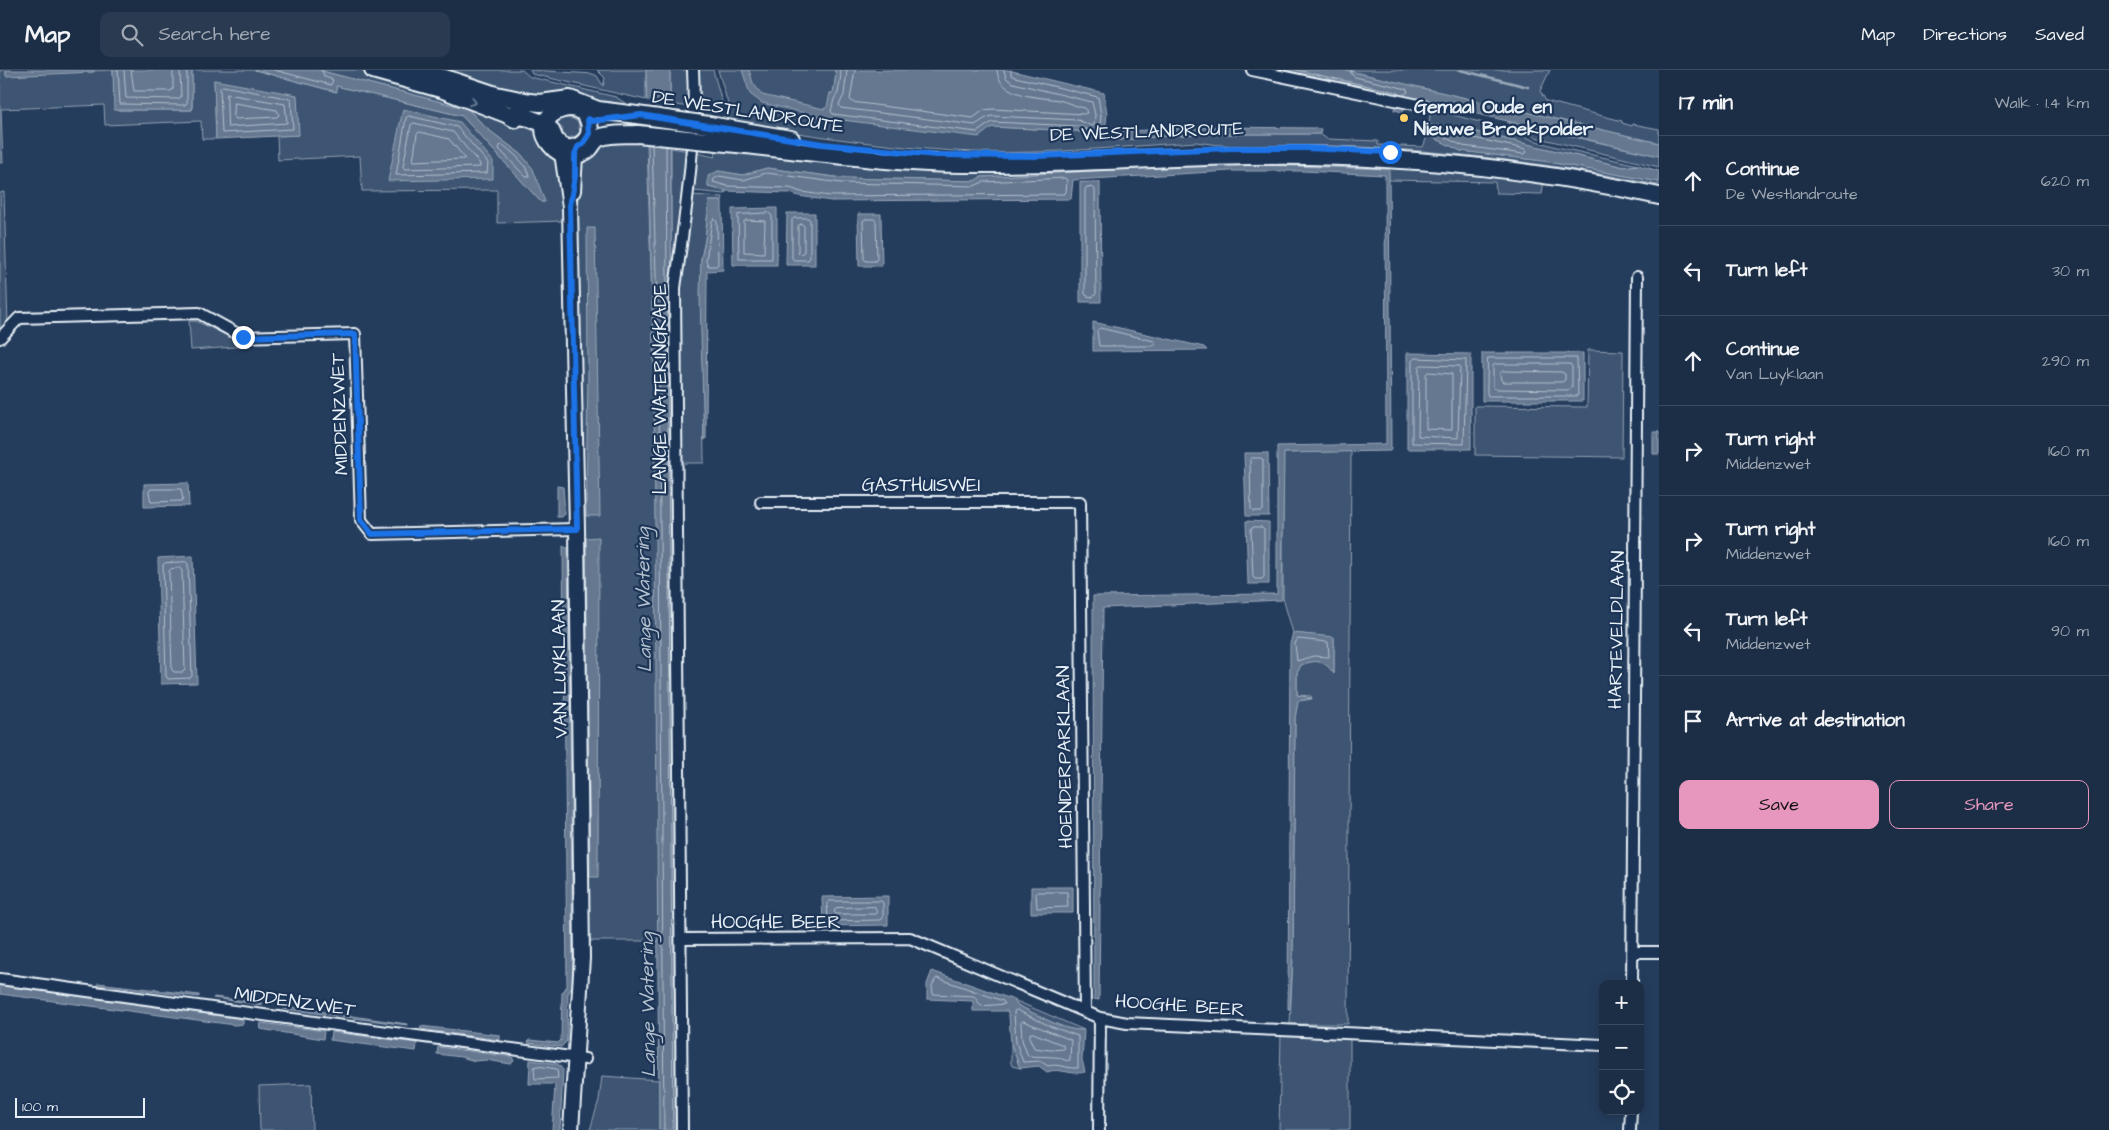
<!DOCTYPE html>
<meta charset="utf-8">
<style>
:root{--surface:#1c2e46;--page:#293a51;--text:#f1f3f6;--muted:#a0a8b3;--line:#3a4a5f;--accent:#e797bd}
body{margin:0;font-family:"Architects Daughter",sans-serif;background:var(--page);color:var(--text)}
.controls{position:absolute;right:15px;bottom:15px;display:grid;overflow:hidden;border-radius:10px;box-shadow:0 2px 12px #0003}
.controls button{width:45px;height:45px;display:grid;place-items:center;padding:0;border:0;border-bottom:1px solid var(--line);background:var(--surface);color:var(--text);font:25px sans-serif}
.scale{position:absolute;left:15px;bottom:12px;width:130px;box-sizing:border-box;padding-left:5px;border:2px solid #e8f1f8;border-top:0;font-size:14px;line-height:18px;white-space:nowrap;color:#e8f1f8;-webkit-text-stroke:4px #1d3557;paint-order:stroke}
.stop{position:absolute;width:15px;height:15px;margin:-11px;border:4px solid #1a73e8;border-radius:50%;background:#fff}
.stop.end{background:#1a73e8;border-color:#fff;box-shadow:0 1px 5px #0008}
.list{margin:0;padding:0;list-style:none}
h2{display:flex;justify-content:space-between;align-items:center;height:65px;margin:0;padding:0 20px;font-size:21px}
h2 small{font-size:16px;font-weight:400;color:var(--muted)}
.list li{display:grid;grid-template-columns:32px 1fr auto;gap:15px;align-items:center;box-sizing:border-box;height:90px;padding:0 20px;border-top:1px solid var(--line)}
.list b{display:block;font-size:19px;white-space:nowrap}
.list p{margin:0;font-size:16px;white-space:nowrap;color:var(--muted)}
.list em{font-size:16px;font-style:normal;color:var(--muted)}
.actions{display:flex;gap:10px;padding:15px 20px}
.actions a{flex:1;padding:11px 0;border:1px solid var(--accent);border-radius:10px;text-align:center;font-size:18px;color:var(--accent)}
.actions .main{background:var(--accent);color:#111}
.icon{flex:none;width:28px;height:28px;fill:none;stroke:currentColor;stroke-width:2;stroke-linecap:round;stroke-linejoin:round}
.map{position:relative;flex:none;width:1659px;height:1060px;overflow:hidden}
header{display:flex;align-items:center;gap:30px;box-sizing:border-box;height:70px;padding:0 25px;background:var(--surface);border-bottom:1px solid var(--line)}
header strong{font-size:24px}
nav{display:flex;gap:28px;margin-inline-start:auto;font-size:18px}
.search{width:350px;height:45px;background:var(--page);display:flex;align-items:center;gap:12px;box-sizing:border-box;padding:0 18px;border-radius:10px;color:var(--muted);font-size:19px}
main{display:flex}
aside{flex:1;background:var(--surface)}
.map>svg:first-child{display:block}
.green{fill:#3e5472;stroke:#93a2b5}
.water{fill:#657890;stroke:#99a8ba}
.pier{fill:#253d5d}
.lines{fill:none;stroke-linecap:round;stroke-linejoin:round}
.shore{stroke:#b4c1ce;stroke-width:1}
.stream{stroke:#99a8ba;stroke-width:2.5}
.street-casing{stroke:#e8f1f8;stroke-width:14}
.secondary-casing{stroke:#e8f1f8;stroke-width:18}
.primary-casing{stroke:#e8f1f8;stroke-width:20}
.street{stroke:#1d3557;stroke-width:10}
.secondary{stroke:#1d3557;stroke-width:14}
.primary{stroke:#1d3557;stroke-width:16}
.primary-bridge-casing{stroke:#e8f1f8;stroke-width:20;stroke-linecap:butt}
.primary-bridge{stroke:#1d3557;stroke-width:16}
.oneway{stroke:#64778f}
.route{stroke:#1a73e8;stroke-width:6}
.poi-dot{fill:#ffd166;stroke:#1d3557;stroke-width:2}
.labels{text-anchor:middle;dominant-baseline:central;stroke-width:4.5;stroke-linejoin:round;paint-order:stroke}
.poi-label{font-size:19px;font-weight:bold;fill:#e8f1f8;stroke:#1d3557;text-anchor:start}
.street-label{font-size:19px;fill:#e8f1f8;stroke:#1d3557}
.water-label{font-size:20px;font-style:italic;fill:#b4c1ce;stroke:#1d3557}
</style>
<header>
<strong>Map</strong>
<div class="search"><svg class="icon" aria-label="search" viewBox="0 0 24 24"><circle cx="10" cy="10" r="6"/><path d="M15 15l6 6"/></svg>Search here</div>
<nav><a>Map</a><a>Directions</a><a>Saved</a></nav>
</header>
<main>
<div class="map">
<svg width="1659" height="1060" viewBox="0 0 1659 1060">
<rect width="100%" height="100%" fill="#253d5d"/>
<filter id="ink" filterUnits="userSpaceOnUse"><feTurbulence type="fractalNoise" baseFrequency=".02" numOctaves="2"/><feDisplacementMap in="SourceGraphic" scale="10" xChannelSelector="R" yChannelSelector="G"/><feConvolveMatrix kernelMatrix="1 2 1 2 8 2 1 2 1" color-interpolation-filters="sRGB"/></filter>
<g filter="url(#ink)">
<!-- green -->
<path class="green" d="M0 0H6V5L113 0 115 40H192V0H255L336 22V16L462 46 541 132H544L533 100 521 84 486 58 468 39 318 0H370L530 59 535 62 558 93 563 123V151L497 153V120L362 121 360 86 278 90 277 66 299 65 214 10 216 69H202L201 51 105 55 104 35 1 39 3 93H0Z
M440 0H522L530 7 616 27 628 35 627 39 532 30Z
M530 0 593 4 597 6 603 16 605 8 597 0H646V30L532 4Z
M670 0H688L690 37 670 34Z
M696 0H713L723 36 716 43 698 40Z
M718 0H834L836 4 833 24 830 23 992 57 1077 61 1095 68 1118 70 1197 64H1320L1327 69 1378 71V75L1423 77 1428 64 1461 81 1543 91 1659 112V115C1554 94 1447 80 1339 76 1292 74 1243 80 1196 72 1116 77 1034 86 954 81 873 76 797 63 718 50L726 45 729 37Z
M1345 0H1550L1540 21 1546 31 1622 51V53L1632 56 1633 54 1659 59V73Z
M1438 41 1510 60 1533 70 1557 77 1638 95 1624 97 1451 56 1429 55 1430 45Z
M564 48H571L578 52 580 62 576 66 568 68 563 64 562 58 556 55Z
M1507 52 1659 86V97L1535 67Z
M619 69 647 73 654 302 659 871H573C571 737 582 603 582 469 581 346 573 223 579 101 582 84 604 73 619 69Z
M671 78 689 81 686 122 671 209Z
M716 80 832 87 1288 89 1544 109 1542 124 1496 123 1495 112 1389 110 1388 98 1226 94 982 107 974 111 842 108 767 98 743 105 718 101 708 117 726 121 725 124 694 121 692 118 697 83 715 87Z
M4 122 8 257 0 265V123Z
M691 125 723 127 722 131H709L705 170 701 189 704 393H680L678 217Z
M189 251H196L250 276 191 280Z
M1588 280 1623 281 1622 387 1475 385V336L1587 337Z
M1351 381 1348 954H1290L1293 885 1295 648 1298 631 1312 629 1311 626 1297 625V603L1301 595C1315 589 1325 590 1334 603V568L1293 563 1283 528V383Z
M1014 930 1084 960C1064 962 1035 943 1017 935Z
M1281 964 1350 967V1060H1279Z
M1011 974 1020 998 1012 996 1011 993Z
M602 1006 659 1010V1060H590L599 1030Z
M311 1014 312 1060H260L259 1016Z"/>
<!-- water -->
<path class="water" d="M6 0H94V2L6 6Z
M113 0H192V40H114Z
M255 0H318L468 39 486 58 521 84 533 99 545 132H541L462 46 336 16 337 22Z
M646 0H670L677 1060H659L654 302Z
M742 0H749L753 13 762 25 824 39 827 37 830 23H833L836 4 834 0H1008L1104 23 1107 44 1105 61 1107 62 1213 57 1315 58 1321 59 1320 64H1197L1118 70 1095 68 1077 61 992 57 979 67 826 48 762 33 750 24Z
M1272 0H1345L1659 73V86L1408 28 1403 42 1394 40 1396 27Z
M214 10 297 25 299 65 216 69Z
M403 39 460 52 493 91V109L388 111Z
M1426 56H1451L1624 97 1638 95 1659 101V112L1543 91 1461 81 1430 66 1424 61Z
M1226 94 1389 99 1391 379 1390 381 1284 383 1282 530 1103 538 1099 930 1094 929 1093 526 1277 524V376L1386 374 1385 105 1303 101H1230L1073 110 1071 129 831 131 799 126 790 123 726 121 708 117V106L718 101 743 105 767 98 842 108 974 111 981 107Z
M1080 112H1100L1101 232H1080Z
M709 131H722L723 200 707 201 706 369 704 370 700 226 701 189 705 170Z
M777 138V195H733L732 139Z
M787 143H815V195H786Z
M858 144H881L882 196H859Z
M587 158H595L600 446H586L588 302Z
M1093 252 1204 277 1207 280 1093 281Z
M1407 283 1471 284V379H1407Z
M1482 283H1583V331H1482Z
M1653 362H1659V384H1653Z
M1244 383H1268L1269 446H1246Z
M188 413 189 436 144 437V414Z
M557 416 563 417 565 444 562 447H557Z
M1246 451 1269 452V514H1248Z
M599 467 598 807H590L586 468Z
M563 476 568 478 573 915 568 924 567 971 561 977 528 973 529 970 558 973 561 970 562 923 567 916Z
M193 486 197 613 161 614 158 488Z
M1293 563 1334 567V604C1325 590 1316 589 1301 595L1297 603V625L1312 628 1298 631 1295 648 1293 885 1290 939H1288L1290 574Z
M1031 817H1073V843H1031Z
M888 826V855L823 856 822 827Z
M932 901 1014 930 1017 935C1035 943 1064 962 1084 960L1082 990 1085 1002C1070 1006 1060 997 1047 1002L1039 996 1020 998 1011 974 1009 946 1007 941H973V931L927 929V914Z
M98 913 199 925V927L98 915Z
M0 915 243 949V954L235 955 0 924Z
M214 927 262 933V935L213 928Z
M284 936 407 954V955L284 939Z
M261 953 324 961 323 969 260 959Z
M420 956 500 965V970L421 959Z
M331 962 417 973 416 981 330 970Z
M438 977 512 987 514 991 511 994 486 990 475 991 461 987 437 984Z
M530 990 558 994 563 1000 560 1060H552L555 1016 553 1014H529Z"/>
<!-- pier -->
<path class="pier" d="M644 30 672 36 673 78 645 72Z"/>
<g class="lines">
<!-- shore -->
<path class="shore" d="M118 0 120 34 185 35 187 33V0
M124 0 126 28 178 29 181 27 180 0
M131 0 134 21H171L173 19V0
M274 0 331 15 333 10 324 6 322 0
M840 0 841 5 838 23 834 29 831 41 833 44 977 62 992 52 1078 56 1095 63 1100 62 1101 45 1098 27 1015 7 1011 5V0
M847 0 844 25 839 35 841 38 975 55 986 48 992 46 1078 50 1092 56 1094 55 1095 45 1092 32 1013 13 1006 8 1004 0
M855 0 850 29 852 32 973 48 984 40 992 39 1084 44 1087 43 1085 38C1076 37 1068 32 1059 30 1039 27 998 27 997 0
M1296 0 1396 22 1400 25
M1351 0V4L1355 7 1407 19 1408 22 1403 25
M223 16 291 29 293 59 222 63 220 19Z
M227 24 285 34 287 53 228 57Z
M235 33 277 40 279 45 277 47 236 49 234 47Z
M409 46 457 57 488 93 487 103 396 105 406 48Z
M414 53 453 62 480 94V97L404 99 403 96 411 55Z
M1441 61 1525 79 1527 82 1524 84 1463 76 1440 65 1439 63Z
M420 62 449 69 464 87V89L413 91 417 64Z
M503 75C512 82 529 96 529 107H526L499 79 500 76Z
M652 75 659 302 664 1060
M666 76 673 1060
M767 103 841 113 974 116 983 112 1065 108 1067 110 1066 122 1064 124 831 126 801 122 790 118 727 116 713 112 714 109 719 106 743 110Z
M1087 117 1094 118 1095 120 1096 224 1093 227 1087 226 1085 224V120Z
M769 143 772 146V189H739L738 145Z
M794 148H808L810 150V188L808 190H794L792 188V150Z
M715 149 717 152 718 194 716 196H708L706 190 712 151Z
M866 149H874L876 151 877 189 875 191H866L864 189 863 151Z
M746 150 765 151 764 183 744 182V152Z
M802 154 804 156V182L800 184 798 182V156Z
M1100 258 1154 271 1156 274 1153 276H1099L1097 261Z
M1415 288 1466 290 1464 374 1412 373V291Z
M1488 288H1577L1578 325 1576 326H1488L1487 323Z
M1495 294H1570L1572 297V318L1570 320 1495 319 1493 317V296Z
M1421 295 1460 296 1458 368 1418 366 1419 297Z
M1503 301 1562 302 1565 304V310L1562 312H1503L1501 310 1500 304Z
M1428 302 1452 304V358L1451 360 1426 359V305Z
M1252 388H1261L1263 390V439L1261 441H1253L1251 439 1250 390Z
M151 419H181L183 430 181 431 151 432 149 422Z
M1254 457H1262L1264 459V507L1262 509H1255L1253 507 1251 459Z
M186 492 188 494 192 606 190 608 168 609 166 606 163 495 165 493Z
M180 498 182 501 185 600 183 602H174L172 600 169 501 171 499Z
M1298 569 1328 572 1329 587 1313 586 1297 591 1295 574Z
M1038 822H1067L1068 837 1037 838 1036 824Z
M830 831H881L883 833V848L881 850 829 851 828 849 827 834Z
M875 837 877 842 875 844H836L834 842 836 838Z
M937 908 1003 931 1005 934 981 936 974 926 933 924 932 916Z
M1017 940 1052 957 1078 966V998C1067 999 1058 993 1048 996L1040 991 1023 992 1016 972 1014 942Z
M1023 951 1071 970 1070 990C1065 992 1061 987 1055 987 1046 987 1037 986 1028 986L1022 970 1021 953Z
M1033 963 1063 975 1064 979 1050 980 1034 978 1030 969V964Z
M537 996 557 999 558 1008 535 1009 534 998Z"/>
<!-- stream -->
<path class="stream" d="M1460 0 1528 17"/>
<defs>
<path id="street" d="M1252 0 1433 38
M0 268 19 248 199 243 243 267 355 264 361 450 372 464 577 459
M761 432H1080L1085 942
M682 869 910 868 1100 948 1127 953 1603 975
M1632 882H1659
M0 909 585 989
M1632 914 1637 207
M682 1060 675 218C685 146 697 73 693 0
M1099 1060 1100 948
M1630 1060 1631 1041"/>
<path id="secondary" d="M562 83 570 137 577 459 582 888 571 1060
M573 121 575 85"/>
<path id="primary" d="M373 0 441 19 506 44 515 49
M407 0 445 8 496 25 529 32 540 33 570 29 598 40 637 45
M506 44C519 45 536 49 547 56 553 60 552 67 557 72 568 84 583 77 589 65 597 18 522 40 551 75 560 87 578 88 589 79 593 75 594 70 599 68 610 63 626 65 638 64
M709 55 791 69
M707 71C793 79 879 93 965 94 1079 95 1193 84 1306 86 1424 88 1544 101 1659 126"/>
</defs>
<!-- street casing -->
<use href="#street" class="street-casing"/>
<!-- secondary casing -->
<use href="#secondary" class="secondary-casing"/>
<!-- primary casing -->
<use href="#primary" class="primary-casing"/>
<!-- street -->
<use href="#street" class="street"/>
<!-- secondary -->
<use href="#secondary" class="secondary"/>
<!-- primary -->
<use href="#primary" class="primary"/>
<defs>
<path id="primary-bridge" d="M637 45 709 55
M638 64 707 71"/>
</defs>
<!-- primary-bridge casing -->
<use href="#primary-bridge" class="primary-bridge-casing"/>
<!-- primary-bridge -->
<use href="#primary-bridge" class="primary-bridge"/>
</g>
<!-- one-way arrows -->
<defs><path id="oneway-chevron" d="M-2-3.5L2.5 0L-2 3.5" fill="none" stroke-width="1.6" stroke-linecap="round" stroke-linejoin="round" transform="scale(1.25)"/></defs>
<use class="oneway" href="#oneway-chevron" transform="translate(473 32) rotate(21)"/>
</g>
<g class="lines" filter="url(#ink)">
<!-- route -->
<path class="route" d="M243 267 355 264 361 450 372 464 577 459 570 136 575 106V85L578 77 583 74 589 65 588 49 592 51 641 45 822 74 936 85 1036 86 1231 78H1306L1390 82"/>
</g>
<!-- markers -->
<circle class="poi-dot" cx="1404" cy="48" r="5"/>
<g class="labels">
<!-- poi labels -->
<g class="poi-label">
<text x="1414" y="37">Gemaal Oude en<tspan x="1414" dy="22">Nieuwe Broekpolder</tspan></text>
</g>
<!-- street labels -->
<g class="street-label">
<text transform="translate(748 42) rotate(9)">DE WESTLANDROUTE</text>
<text transform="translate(1147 62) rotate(-2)">DE WESTLANDROUTE</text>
<text transform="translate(660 319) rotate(-90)">LANGE WATERINGKADE</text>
<text transform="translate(340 344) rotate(-92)">MIDDENZWET</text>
<text x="921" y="415">GASTHUISWEI</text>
<text transform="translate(1617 560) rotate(-89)">HARTEVELDLAAN</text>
<text transform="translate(560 599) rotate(-91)">VAN LUYKLAAN</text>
<text transform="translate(1065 687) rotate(-91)">HOENDERPARKLAAN</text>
<text x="776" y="852">HOOGHE BEER</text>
<text transform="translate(295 932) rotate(8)">MIDDENZWET</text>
<text transform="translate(1180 936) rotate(4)">HOOGHE BEER</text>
</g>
<!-- water labels -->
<g class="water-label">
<text transform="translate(644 530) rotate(-91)">Lange Watering</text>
<text transform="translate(648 935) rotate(-91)">Lange Watering</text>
</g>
</g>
</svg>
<div class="controls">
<button>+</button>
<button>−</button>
<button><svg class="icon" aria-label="locate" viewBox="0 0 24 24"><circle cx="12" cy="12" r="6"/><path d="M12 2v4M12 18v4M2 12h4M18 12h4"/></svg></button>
</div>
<div class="scale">100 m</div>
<div class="stop" style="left:1390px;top:82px"></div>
<div class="stop end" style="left:243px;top:267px"></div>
</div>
<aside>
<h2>17 min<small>Walk · 1.4 km</small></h2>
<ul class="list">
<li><svg class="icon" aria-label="ahead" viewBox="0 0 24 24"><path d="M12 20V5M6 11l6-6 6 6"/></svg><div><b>Continue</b><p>De Westlandroute</p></div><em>620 m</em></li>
<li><svg class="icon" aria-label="left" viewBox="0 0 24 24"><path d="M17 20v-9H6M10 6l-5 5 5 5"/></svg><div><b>Turn left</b></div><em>30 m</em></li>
<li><svg class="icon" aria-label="ahead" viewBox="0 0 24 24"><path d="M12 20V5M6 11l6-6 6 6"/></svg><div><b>Continue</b><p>Van Luyklaan</p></div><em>290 m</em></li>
<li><svg class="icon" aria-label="right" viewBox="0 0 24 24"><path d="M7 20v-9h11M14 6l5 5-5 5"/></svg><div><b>Turn right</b><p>Middenzwet</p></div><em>160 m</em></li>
<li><svg class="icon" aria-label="right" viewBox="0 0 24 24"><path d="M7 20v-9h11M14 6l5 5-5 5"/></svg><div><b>Turn right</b><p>Middenzwet</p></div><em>160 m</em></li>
<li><svg class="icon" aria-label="left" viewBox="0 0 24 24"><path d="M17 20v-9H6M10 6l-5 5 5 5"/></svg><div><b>Turn left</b><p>Middenzwet</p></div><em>90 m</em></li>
<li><svg class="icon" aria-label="arrive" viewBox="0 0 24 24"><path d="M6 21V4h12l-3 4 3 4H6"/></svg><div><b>Arrive at destination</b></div></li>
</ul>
<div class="actions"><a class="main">Save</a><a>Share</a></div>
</aside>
</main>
